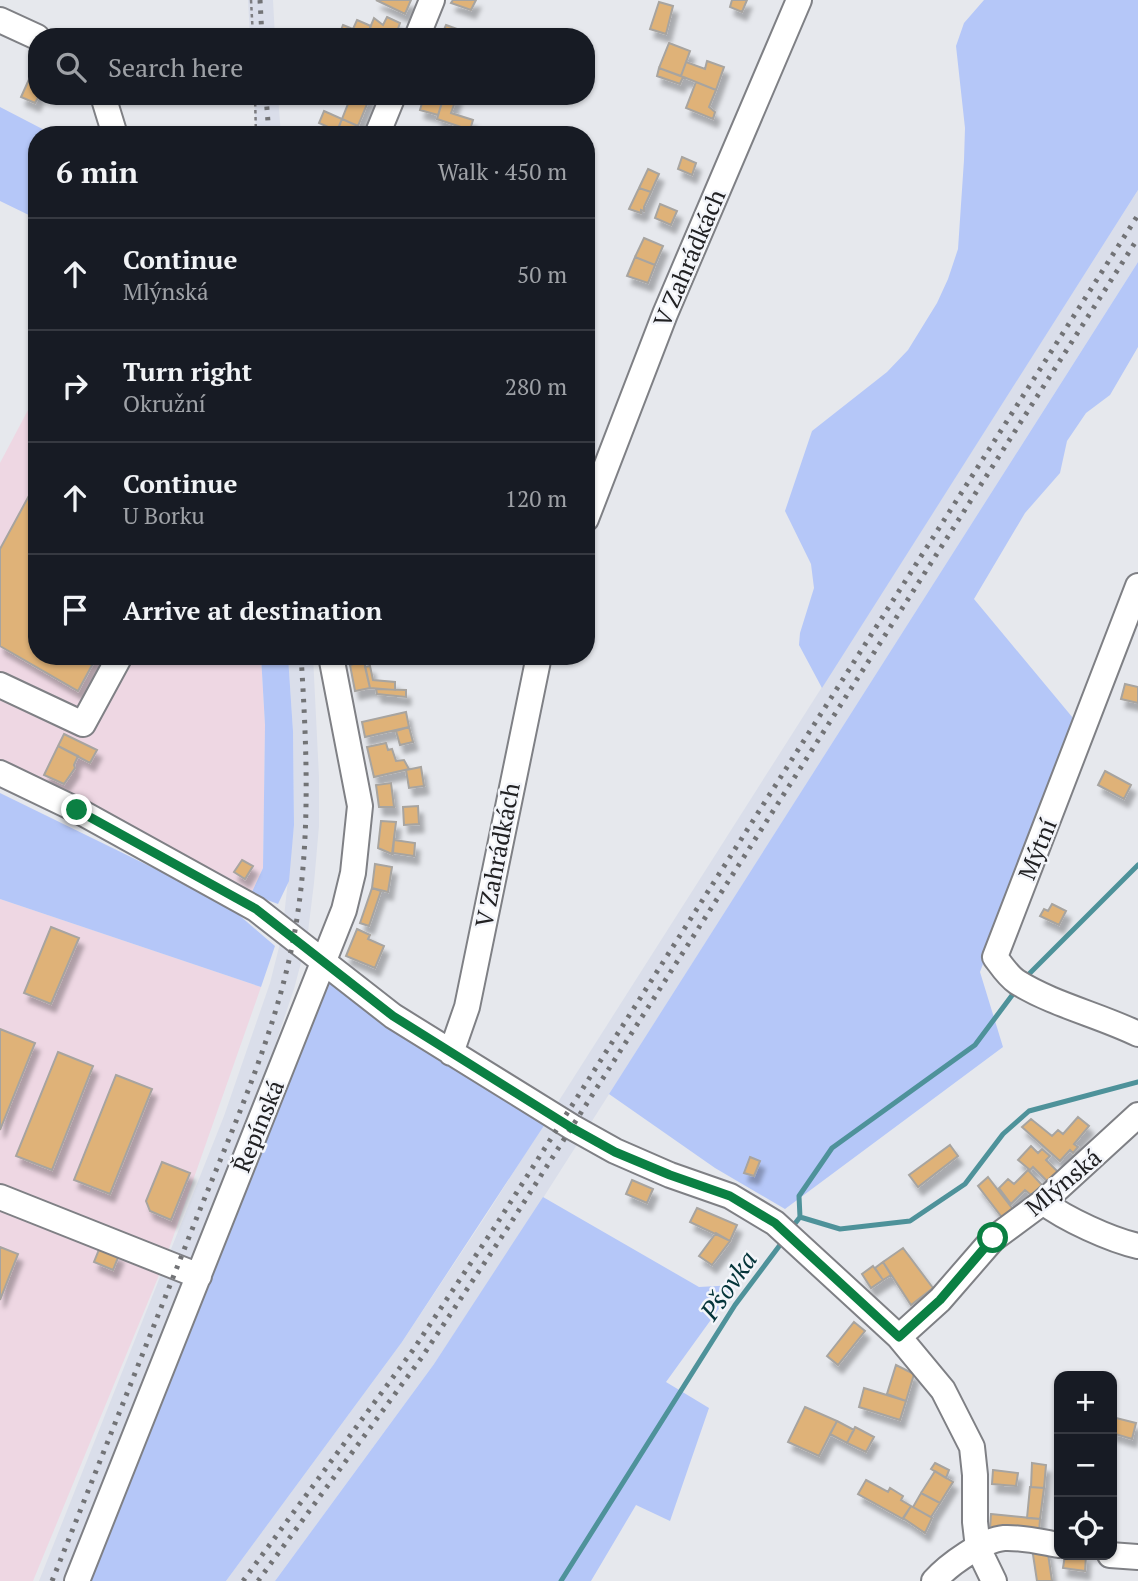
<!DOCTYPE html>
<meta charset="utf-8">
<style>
:root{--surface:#171b24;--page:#242831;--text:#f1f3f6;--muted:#9ea1a6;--line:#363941}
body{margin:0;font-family:"PT Serif",serif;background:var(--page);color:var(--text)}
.controls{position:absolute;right:21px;bottom:21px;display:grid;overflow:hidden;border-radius:14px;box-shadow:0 2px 5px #0004}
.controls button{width:63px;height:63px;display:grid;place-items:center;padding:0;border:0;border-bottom:2px solid var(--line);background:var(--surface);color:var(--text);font:35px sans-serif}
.stop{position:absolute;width:21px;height:21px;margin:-16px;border:5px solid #0b8043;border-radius:50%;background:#fff}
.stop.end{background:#0b8043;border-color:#fff;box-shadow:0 2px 7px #0008}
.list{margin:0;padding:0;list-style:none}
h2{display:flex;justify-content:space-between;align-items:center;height:91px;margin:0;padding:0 28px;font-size:30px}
h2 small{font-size:23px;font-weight:400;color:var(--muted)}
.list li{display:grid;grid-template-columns:46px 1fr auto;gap:21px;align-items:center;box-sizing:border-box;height:112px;padding:0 28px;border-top:2px solid var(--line)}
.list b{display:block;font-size:26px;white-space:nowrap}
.list p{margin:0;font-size:23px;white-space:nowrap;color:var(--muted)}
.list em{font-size:23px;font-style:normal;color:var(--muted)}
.icon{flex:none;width:38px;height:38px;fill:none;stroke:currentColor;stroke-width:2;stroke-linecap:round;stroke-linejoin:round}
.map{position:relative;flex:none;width:1138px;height:1581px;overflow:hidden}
.search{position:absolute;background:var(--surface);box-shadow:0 2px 5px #0004;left:28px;top:28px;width:567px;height:77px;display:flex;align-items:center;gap:18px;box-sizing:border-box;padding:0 24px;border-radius:28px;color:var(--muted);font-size:26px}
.panel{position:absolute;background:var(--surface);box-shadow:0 2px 5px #0004;left:28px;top:126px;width:567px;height:539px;border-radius:28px}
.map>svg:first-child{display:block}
.built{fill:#dadeea}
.industrial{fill:#eed7e3}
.green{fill:#b5c7f8}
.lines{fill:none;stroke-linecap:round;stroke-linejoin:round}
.stream{stroke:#4e929a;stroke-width:5}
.building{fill:#dfb278;stroke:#a7a4a0;stroke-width:2;filter:url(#shadow)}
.minor-casing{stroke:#7f8085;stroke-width:28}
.path{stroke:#7d7d81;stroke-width:2.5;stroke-dasharray:3.5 3.5;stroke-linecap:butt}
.minor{stroke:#fff;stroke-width:24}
.rail{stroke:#727376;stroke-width:5;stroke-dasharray:3.5 7;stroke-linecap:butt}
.route{stroke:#0b8043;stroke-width:9}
.labels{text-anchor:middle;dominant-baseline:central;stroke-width:5;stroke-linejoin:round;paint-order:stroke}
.street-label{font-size:24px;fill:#212123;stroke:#f3f5fa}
.water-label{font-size:26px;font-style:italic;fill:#043439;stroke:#f3f5fa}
</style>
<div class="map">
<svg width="1138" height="1581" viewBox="0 0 1138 1581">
<defs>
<filter id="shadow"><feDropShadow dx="4.5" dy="8" stdDeviation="2" flood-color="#0004"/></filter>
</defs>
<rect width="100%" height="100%" fill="#e6e8ed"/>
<!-- built -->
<path class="built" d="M248 0H273L275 37H250Z
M254 96H278L281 135H256Z
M1138 190V262L517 1239 434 1364 275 1581H226L402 1342 485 1217Z
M288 656H313L319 777V826L314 883 307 940 294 989 248 1125 66 1581H39L224 1116 270 983 282 935 294 825 293 731Z"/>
<!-- industrial -->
<path class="industrial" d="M37 393V656H261L265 725 263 868 251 894 229 878 0 759V463Z
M0 899 261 987 164 1263 33 1581H0Z"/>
<!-- green -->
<path class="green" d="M984 0H1138V190L822 688 799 645 800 633 814 588 811 564 785 511 812 431 887 372 908 350 937 303 948 279 958 249 964 160 965 128 956 46 964 23Z
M0 107 54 135H37V219L0 201Z
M1138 262V347L1110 395 1086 413 1067 441 1060 473 1025 513 974 599 1073 718 980 972 1003 1047 785 1209 715 1168 609 1094Z
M261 656H288L293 731 294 825 289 881 278 904 251 894 263 868 265 725Z
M0 793 225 903 275 946 261 987 0 899Z
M327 978 545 1124 402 1342 226 1581H89Z
M543 1197 699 1287 736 1285 666 1382 709 1408 670 1521 636 1505 591 1581H275L434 1364Z"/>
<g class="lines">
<!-- stream -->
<path class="stream" d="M1024 979 1138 865
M800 1217 840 1229 910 1221 965 1184 1003 1134 1029 1111 1138 1082
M790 1230 800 1217 799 1196 832 1148 975 1045 1016 990
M561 1581 735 1305 783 1241"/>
</g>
<!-- building -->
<path class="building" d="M376 0H411L405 14Z
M453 0H476L471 10 451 3Z
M732 0H747L742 12 730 7Z
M659 2 673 6 666 34 650 29Z
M387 17 400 23 395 37H372L367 35 374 18 383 25Z
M357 20 371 26 367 35 353 29Z
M343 25 358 31 356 37H338Z
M446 25 460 30 457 37 442 34Z
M669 43 690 51 681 76 659 68Z
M707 61 724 67 716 90 681 76 686 62 705 69Z
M36 64 37 96H39L35 103 21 97Z
M659 68 683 77 680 84 657 76Z
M696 82 716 90 709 107 715 112 713 119 686 108Z
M354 96 370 97 358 126 342 119 350 99 352 100Z
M424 96H444L438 115 420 110Z
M444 96H457L451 113 473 120 470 130 437 119Z
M324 111 342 119 337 131 319 123Z
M342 119 358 126 354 135H336Z
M682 157 696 163 692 175 678 169Z
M648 169 659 174 651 192 639 188Z
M639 188 651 192 644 207V211L641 210V213L629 209Z
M660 204 677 211 671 225 655 218Z
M644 238 663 246 655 265 635 257Z
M635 257 655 265 648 283 627 276Z
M37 481V656H97L78 691 0 646V549Z
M364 661 370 688 355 691 350 665Z
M370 666 373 680 395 682V690L370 688 365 667Z
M1125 684 1138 687V703L1121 699Z
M376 689 406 690V697L377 694Z
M406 712 409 727 365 737 362 722Z
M409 727 413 742 400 745 396 731Z
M64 734 97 750 90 763 58 746Z
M386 743 388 750 392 749 396 761 404 760 409 769 374 777 367 747Z
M58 746 78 756 74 765 75 768 64 784 44 775Z
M421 767 424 786 409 788 406 770Z
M1105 771 1131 785 1124 799 1098 785Z
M391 783 394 807H379L376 785Z
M418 806 419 824 404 825 403 807Z
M381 821 396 822 392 854 378 848Z
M394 840 415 843 414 856 393 853Z
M242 860 253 866 245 879 234 872Z
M375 864 392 867 388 892 372 888Z
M372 888 381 891 369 926 360 923Z
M1052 904 1066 911 1059 925 1040 916 1044 909 1048 911Z
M51 927 79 938 51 1004 24 993Z
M357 929 370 935 368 939 384 946 375 968 346 956Z
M0 1029 35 1043 0 1130Z
M58 1052 93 1066 52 1170 16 1156Z
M116 1075 152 1089 110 1194 74 1180Z
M1078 1117 1089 1126 1074 1144 1078 1147 1073 1153 1070 1150 1060 1161 1022 1127 1031 1119 1052 1136 1058 1130 1063 1134Z
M950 1145 958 1156 918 1187 909 1175Z
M1031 1146 1038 1153 1042 1149 1050 1156 1046 1160 1060 1174 1050 1184 1033 1167 1030 1170 1018 1160Z
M750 1157 760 1161 754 1176 744 1173Z
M162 1162 190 1173 171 1220 150 1211 146 1201Z
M1028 1170 1042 1185 1031 1195 1025 1190 1011 1204 999 1188 1008 1179 1014 1184Z
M988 1177 1015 1212 1004 1220 978 1186Z
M632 1180 653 1189 647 1203 626 1194Z
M697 1208 737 1225 730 1241 690 1222Z
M716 1233 730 1241 712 1265 699 1256Z
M0 1247 18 1254 0 1300Z
M100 1247 119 1255 113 1270 94 1262Z
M903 1248 933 1288 911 1305 883 1262Z
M883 1262 891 1275 883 1280 875 1268Z
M873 1266 883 1280 871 1288 862 1274Z
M854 1322 865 1331 838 1365 827 1356Z
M896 1365 914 1374 906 1401 887 1394Z
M864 1388 906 1401 900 1420 859 1407Z
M805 1407 837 1421 819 1456 788 1442Z
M1112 1417 1136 1423 1132 1439 1112 1433Z
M837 1421 854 1430 847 1443 830 1434Z
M855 1427 874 1437 866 1452 847 1443Z
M935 1463 949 1470 946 1478 931 1469Z
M1032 1463 1046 1465 1044 1488 1031 1487Z
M993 1470 1018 1473 1016 1486 992 1484Z
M935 1471 953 1482 940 1503 921 1493Z
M866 1480 888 1492 890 1488 903 1496 901 1500 911 1506 903 1519 858 1494Z
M1030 1487 1044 1488 1040 1519 1027 1518Z
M921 1493 940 1503 931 1517 913 1507Z
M911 1506 932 1518 925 1533 903 1518Z
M991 1514 1040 1519 1039 1533 990 1529Z
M1047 1547 1052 1581H1037L1032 1548Z
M1065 1555H1086L1085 1571 1063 1568Z"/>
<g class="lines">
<defs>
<path id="minor" d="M0 20 37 37
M417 37 432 0
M103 96 115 135
M377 135 393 96
M586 519 665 314 799 0
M1138 586 995 957C1001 965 1008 976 1017 982 1054 1005 1099 1015 1138 1034
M0 685 83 724 120 656
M0 773 77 810 256 909 393 1016 572 1127 615 1151 670 1175 730 1196 775 1223 899 1337 943 1390 972 1447 975 1475V1522L978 1548 994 1581
M451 1053 467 1007 539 656
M0 1197 199 1276
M1043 1202C1065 1219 1111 1240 1138 1246
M899 1337 940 1300 993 1239 1043 1202 1138 1115
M1110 1555 1138 1557
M77 1581 344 910 353 873 360 806 331 656
M934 1581C948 1565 983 1540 1004 1538 1022 1537 1042 1542 1059 1545"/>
</defs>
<!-- minor casing -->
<use href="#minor" class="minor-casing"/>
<!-- path -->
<path class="path" d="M251 0 253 37
M255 96 256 135"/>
<!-- minor -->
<use href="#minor" class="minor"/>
<!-- rail -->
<path class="rail" d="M260 0 262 37
M266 96 269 135
M52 1581C101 1459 149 1338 197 1217 234 1125 276 1033 294 936 311 843 307 750 301 656
M243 1581 413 1350 496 1225 1138 215
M258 1581 422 1357 505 1232 1138 238"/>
</g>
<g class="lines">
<!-- route -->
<path class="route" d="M77 810 256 909 393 1016 572 1128 615 1152 670 1175 730 1196 775 1223 899 1337 940 1300 993 1238"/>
</g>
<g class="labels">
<!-- street labels -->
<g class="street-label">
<text transform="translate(689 258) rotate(-67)">V Zahrádkách</text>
<text transform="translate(1037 849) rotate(-68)">Mýtní</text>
<text transform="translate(497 855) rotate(-79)">V Zahrádkách</text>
<text transform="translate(258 1126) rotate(-68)">Řepínská</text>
<text transform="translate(1063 1182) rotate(-40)">Mlýnská</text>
</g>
<!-- water labels -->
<g class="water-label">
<text transform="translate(728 1285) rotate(-55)">Pšovka</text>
</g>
</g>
</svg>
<div class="controls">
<button>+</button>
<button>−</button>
<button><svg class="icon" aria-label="locate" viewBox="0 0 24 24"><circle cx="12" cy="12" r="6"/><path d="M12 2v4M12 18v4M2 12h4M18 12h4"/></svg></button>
</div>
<div class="stop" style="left:993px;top:1238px"></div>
<div class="stop end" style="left:77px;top:810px"></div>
<div class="search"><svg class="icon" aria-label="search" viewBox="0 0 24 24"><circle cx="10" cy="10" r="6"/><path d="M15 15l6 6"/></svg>Search here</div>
<section class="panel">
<h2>6 min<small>Walk · 450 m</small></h2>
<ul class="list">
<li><svg class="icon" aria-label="ahead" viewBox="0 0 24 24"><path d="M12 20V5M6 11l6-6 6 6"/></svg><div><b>Continue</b><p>Mlýnská</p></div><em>50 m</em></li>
<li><svg class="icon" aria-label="right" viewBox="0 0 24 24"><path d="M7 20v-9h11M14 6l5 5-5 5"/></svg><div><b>Turn right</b><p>Okružní</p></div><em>280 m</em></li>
<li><svg class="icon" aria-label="ahead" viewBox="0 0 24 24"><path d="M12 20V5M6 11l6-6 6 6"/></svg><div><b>Continue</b><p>U Borku</p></div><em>120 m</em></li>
<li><svg class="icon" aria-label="arrive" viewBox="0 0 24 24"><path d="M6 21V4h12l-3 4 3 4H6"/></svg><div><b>Arrive at destination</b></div></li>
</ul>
</section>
</div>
